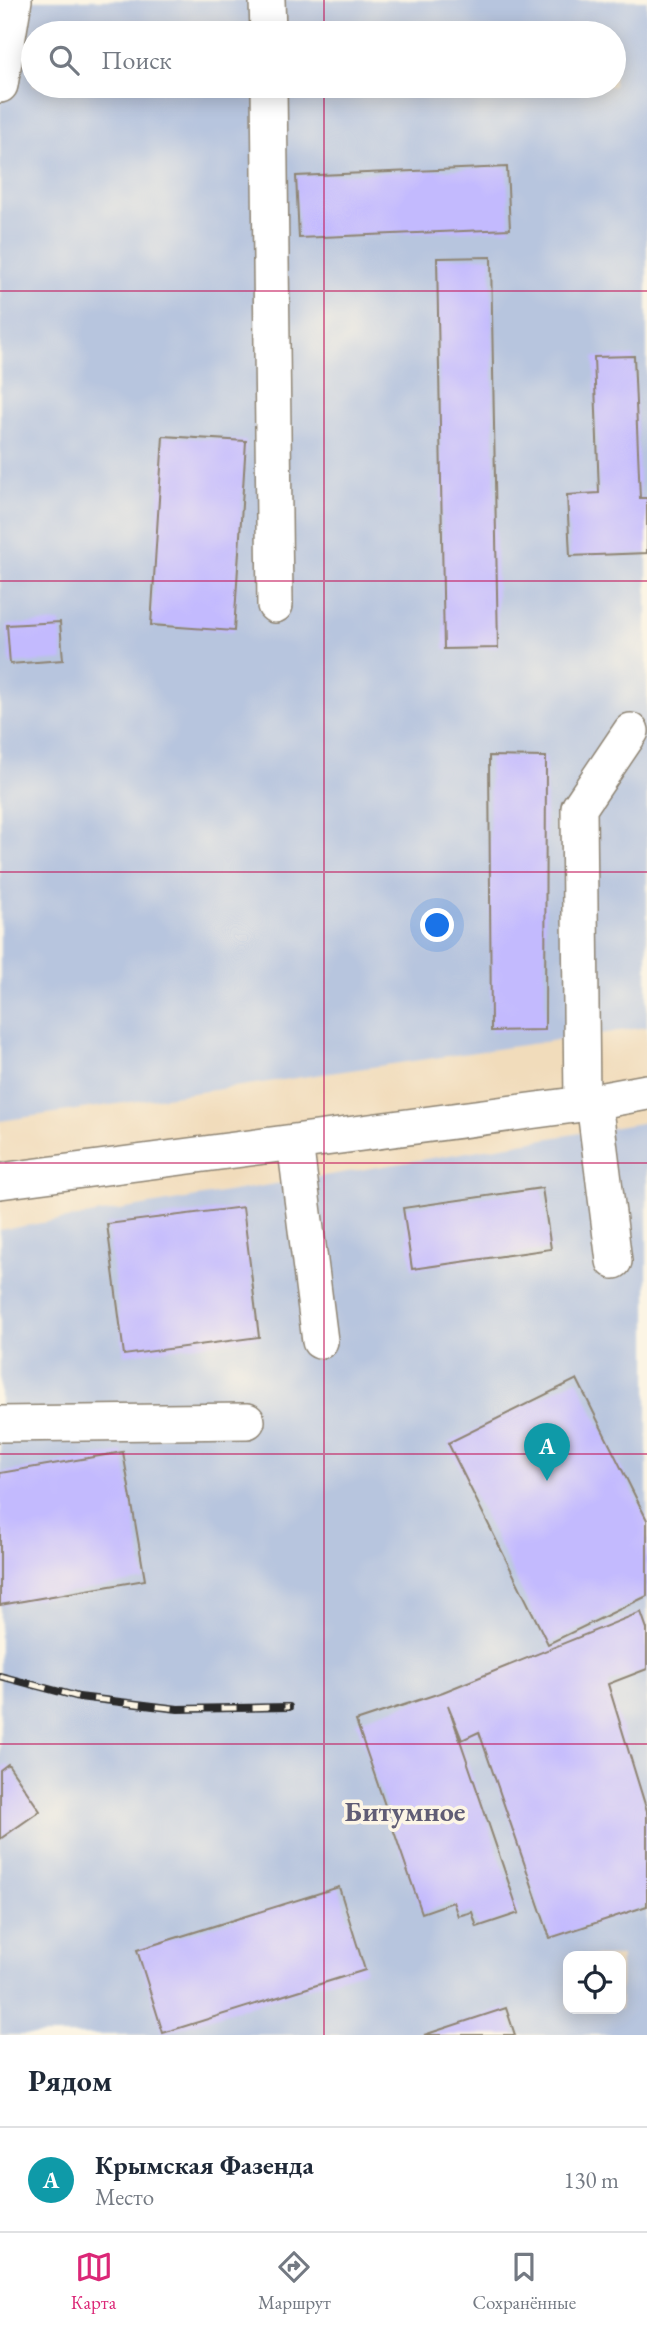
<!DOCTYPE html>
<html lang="ru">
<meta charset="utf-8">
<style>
:root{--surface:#fff;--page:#f6f6f7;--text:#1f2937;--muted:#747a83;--line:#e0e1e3;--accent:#db2777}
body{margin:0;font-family:"EB Garamond",serif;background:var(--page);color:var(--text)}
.controls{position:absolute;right:21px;bottom:21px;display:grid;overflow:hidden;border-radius:14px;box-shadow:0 4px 18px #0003}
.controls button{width:63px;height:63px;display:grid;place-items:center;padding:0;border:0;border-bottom:2px solid var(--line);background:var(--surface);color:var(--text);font:35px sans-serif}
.you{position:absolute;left:438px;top:926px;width:24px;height:24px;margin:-18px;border:5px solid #fff;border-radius:50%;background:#1a73e8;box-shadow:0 0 0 10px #1a73e833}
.badge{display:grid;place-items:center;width:46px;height:46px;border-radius:50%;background:var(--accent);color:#fff;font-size:23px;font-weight:700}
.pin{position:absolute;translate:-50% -58px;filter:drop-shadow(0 2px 4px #0008)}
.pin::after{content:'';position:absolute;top:37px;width:24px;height:21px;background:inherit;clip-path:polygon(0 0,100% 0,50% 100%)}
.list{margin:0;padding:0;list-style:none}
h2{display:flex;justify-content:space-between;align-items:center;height:91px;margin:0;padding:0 28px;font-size:30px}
h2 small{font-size:23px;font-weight:400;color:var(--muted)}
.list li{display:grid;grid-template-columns:46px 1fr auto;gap:21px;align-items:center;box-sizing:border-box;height:105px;padding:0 28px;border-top:2px solid var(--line)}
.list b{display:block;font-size:26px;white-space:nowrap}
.list p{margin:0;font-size:23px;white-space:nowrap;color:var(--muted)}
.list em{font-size:23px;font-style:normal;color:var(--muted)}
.icon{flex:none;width:38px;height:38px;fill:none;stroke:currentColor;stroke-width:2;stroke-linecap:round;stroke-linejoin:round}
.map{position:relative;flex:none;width:647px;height:2035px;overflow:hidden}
.search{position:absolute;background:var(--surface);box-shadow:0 4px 18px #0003;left:21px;right:21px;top:21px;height:77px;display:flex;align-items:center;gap:18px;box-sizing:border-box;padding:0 24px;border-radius:38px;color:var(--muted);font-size:26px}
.sheet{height:196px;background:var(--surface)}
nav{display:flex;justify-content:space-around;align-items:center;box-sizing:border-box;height:98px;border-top:2px solid var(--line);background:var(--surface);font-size:19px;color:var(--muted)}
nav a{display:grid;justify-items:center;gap:4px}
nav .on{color:var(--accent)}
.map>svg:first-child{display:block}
.industrial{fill:#b7c5de;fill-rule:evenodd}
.building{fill:#c3bafe}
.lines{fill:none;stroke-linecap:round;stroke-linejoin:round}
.minor-casing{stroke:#8e8473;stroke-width:38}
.minor{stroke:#fff;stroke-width:35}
.rail-casing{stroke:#2b2b2b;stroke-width:8}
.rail{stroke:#fcf5e5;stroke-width:5;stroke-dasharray:16;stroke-linecap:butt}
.grid{fill:none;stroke:#c2185b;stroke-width:2;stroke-opacity:0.55}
.labels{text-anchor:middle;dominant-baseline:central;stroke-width:7;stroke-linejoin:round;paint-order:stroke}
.quarter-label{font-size:28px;font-weight:bold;fill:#605d75;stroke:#fcf5e5}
</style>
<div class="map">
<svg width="647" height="2035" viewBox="0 0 647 2035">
<rect width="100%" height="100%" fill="#fcf5e5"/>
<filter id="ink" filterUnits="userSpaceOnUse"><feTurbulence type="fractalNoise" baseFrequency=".0143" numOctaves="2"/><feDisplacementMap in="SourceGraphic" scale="14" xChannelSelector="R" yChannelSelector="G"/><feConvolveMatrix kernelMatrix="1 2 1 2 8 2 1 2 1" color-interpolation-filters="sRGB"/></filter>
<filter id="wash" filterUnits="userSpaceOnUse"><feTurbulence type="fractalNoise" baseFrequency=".00686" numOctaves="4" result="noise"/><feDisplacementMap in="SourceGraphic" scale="28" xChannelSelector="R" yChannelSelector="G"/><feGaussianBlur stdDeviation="1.57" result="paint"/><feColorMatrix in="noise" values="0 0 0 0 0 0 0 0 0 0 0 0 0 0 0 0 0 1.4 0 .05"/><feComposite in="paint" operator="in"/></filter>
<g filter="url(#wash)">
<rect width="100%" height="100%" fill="#f1dcbb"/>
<!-- industrial -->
<path class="industrial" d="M0 0H647V1027L0 1121ZM33 33H614V86H33Z
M647 1122V2035H0V1230ZM568 1956H621V2009H568Z"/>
<g id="blocks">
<!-- building -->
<path class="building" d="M507 167 510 229 299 238 296 176Z
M491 257 498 648 444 649 437 258Z
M634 356 640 498H647V553L570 556 567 495 599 493 594 357Z
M163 436 246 441 234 631 151 625Z
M60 622 63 660 10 664 7 625Z
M489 756 546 757 545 1030 491 1031Z
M542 1188 551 1249 412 1269 403 1208Z
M243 1207 259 1337 124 1355 107 1224Z
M577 1379 647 1520V1596L548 1644 448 1443Z
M123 1452 145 1580 0 1605V1473Z
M641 1612 647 1629V1669L608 1684 647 1811V1906L550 1938 479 1732 462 1740 448 1705 519 1913 477 1927 472 1912 458 1916 453 1902 422 1913 356 1721 443 1692Z
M8 1764 40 1811 0 1839V1770Z
M339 1887 365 1970 163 2033 137 1950Z
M506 2008 515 2035H424Z"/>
</g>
</g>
<g filter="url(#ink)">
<use href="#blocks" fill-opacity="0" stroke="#8e8473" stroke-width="2"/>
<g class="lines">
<defs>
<path id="minor" d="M267 0 268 33
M0 85 14 0
M269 86 275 605
M594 1102 614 1261
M582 1104 579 808 631 731
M295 1142 320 1341
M0 1181 582 1104 647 1092
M0 1424 247 1421"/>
</defs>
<!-- minor casing -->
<use href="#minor" class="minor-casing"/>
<!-- minor -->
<use href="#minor" class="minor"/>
<defs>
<path id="rail" d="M0 1676 79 1697 178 1709 289 1707"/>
</defs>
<!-- rail casing -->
<use href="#rail" class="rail-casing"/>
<!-- rail -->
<use href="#rail" class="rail"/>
</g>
</g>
<!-- grid -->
<path class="grid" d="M324 0V33M324 86V2035M0 291H647M0 581H647M0 872H647M0 1163H647M0 1454H647M0 1744H647"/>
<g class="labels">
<!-- quarter labels -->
<g class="quarter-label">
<text x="405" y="1811">Битумное</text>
</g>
</g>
</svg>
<div class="controls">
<button><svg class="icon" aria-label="locate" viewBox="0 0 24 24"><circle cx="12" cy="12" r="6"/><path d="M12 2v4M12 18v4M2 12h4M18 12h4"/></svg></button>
</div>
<div class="you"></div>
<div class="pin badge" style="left:547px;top:1481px;background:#0f9aa8">A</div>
<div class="search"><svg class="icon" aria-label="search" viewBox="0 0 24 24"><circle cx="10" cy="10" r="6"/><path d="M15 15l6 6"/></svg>Поиск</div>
</div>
<section class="sheet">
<h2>Рядом<small></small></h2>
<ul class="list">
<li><span class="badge" style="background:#0f9aa8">A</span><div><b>Крымская Фазенда</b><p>Место</p></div><em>130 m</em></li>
</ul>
</section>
<nav>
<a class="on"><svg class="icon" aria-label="map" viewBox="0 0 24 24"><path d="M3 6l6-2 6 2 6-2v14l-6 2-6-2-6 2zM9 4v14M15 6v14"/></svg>Карта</a>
<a><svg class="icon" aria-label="directions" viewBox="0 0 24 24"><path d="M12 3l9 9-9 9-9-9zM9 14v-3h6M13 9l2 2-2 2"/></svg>Маршрут</a>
<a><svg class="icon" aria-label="saved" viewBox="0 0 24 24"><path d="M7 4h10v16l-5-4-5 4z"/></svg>Сохранённые</a>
</nav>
